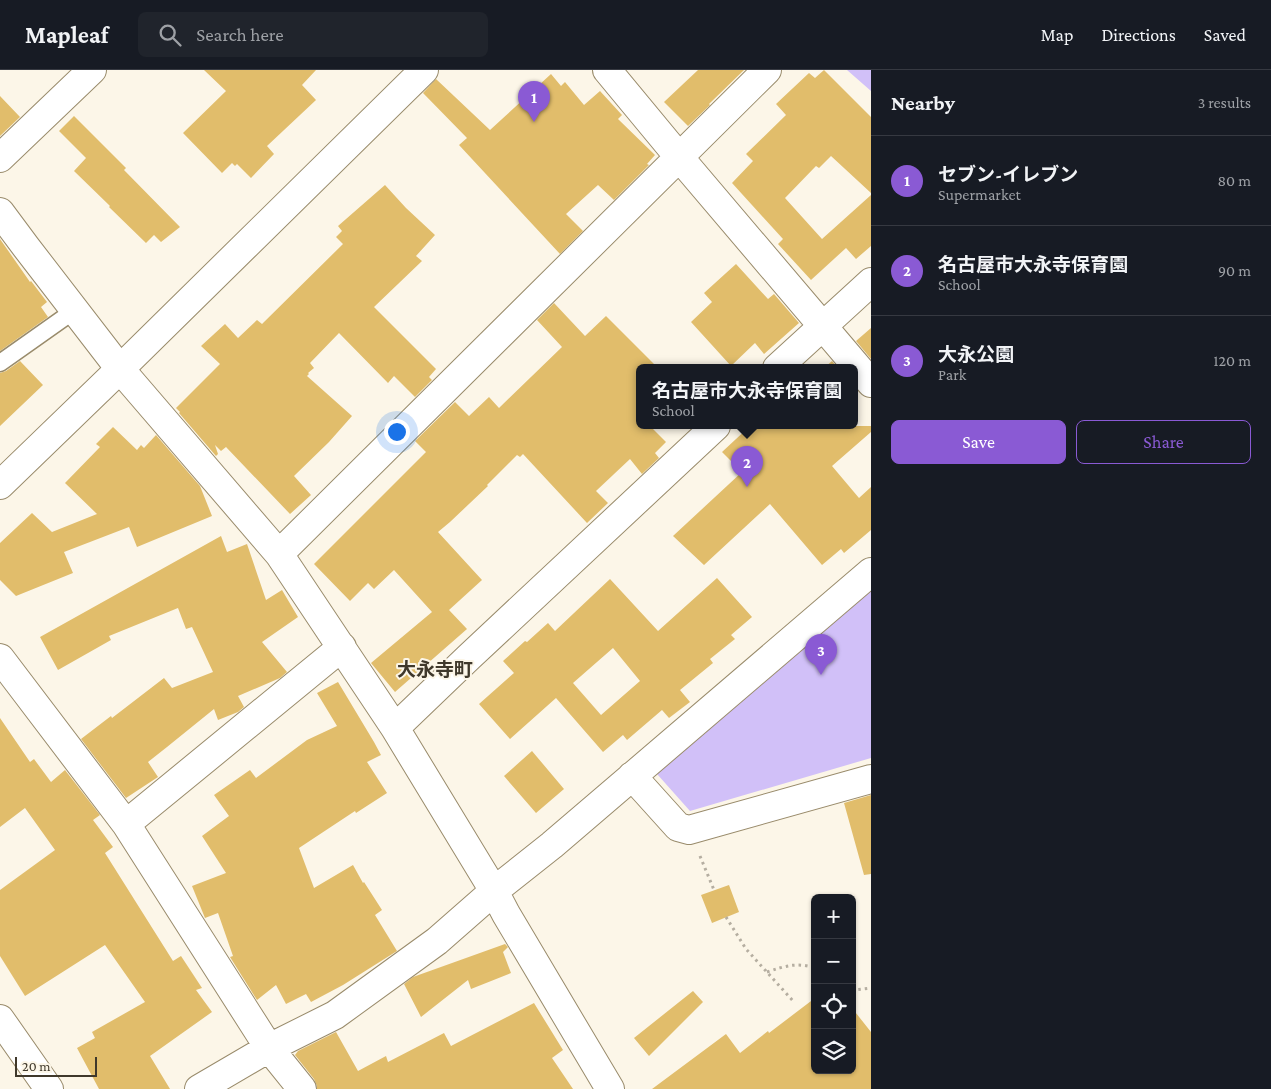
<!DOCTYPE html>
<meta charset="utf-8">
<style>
:root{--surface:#171b24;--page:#20242c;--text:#f1f3f6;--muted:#9ea1a6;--line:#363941;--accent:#8a5ad4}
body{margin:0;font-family:"Crimson Pro","Noto Sans JP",serif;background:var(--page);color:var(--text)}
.controls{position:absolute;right:15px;bottom:15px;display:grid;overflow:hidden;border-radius:8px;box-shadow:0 1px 4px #0004}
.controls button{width:45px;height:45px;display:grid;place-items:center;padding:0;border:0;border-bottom:1px solid var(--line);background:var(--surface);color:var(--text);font:25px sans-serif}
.scale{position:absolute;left:15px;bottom:12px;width:82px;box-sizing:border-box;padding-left:5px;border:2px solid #3f382b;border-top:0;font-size:14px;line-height:18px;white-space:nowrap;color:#3f382b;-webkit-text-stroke:4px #fcf6e8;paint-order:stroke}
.you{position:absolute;left:396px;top:361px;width:18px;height:18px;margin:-12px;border:4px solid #fff;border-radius:50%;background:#1a73e8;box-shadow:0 0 0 8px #1a73e833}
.badge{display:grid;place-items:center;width:32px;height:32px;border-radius:50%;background:var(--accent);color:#fff;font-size:16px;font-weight:700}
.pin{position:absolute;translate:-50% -41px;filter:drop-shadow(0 1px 2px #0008)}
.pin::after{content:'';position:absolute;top:26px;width:18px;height:15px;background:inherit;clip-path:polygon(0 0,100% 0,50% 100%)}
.popup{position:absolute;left:636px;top:294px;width:222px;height:65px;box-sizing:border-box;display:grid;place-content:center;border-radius:8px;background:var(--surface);filter:drop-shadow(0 1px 4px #0005);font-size:16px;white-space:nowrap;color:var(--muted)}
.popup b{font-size:19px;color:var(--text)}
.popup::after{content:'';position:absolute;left:50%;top:100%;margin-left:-10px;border:10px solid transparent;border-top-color:var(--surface)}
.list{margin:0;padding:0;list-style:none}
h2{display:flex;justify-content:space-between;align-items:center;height:65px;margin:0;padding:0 20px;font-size:21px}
h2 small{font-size:16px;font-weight:400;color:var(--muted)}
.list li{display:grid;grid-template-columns:32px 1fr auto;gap:15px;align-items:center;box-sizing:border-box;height:90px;padding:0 20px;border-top:1px solid var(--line)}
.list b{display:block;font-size:19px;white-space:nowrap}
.list p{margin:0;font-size:16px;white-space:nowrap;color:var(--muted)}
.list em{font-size:16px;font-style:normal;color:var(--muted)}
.actions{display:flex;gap:10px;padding:15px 20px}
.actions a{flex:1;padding:11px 0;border:1px solid var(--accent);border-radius:8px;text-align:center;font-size:18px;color:var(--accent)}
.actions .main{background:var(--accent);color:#fff}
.icon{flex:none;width:28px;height:28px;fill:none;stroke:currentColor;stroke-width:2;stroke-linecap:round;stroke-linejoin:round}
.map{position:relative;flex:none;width:871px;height:1019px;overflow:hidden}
header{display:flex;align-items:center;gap:30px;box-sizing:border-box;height:70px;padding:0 25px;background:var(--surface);border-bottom:1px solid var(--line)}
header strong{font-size:24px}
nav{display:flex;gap:28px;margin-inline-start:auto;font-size:18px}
.search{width:350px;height:45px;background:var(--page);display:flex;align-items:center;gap:12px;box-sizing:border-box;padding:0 18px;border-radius:8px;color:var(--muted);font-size:19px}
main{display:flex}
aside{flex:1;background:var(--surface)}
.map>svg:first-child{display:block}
.green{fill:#d1c0f8}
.building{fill:#e1bd6b;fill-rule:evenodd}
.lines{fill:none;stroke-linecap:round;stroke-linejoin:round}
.service-casing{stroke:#998b6b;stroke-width:19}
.minor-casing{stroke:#998b6b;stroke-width:30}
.tertiary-casing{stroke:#998b6b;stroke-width:30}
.primary-casing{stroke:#998b6b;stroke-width:30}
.path{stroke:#b5aea1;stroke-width:3;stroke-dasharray:2.5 4;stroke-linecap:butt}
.service{stroke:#fff;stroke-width:16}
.minor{stroke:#fff;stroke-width:28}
.tertiary{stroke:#fff;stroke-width:28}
.primary{stroke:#fff;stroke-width:28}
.labels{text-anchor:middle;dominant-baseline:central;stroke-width:4;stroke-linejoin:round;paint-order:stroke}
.quarter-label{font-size:19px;font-weight:bold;fill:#3f382b;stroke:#fcf6e8}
</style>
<header>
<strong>Mapleaf</strong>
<div class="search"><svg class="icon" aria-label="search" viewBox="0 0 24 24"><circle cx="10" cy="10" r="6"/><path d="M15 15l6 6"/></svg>Search here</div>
<nav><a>Map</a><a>Directions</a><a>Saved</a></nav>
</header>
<main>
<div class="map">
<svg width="871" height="1019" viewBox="0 0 871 1019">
<rect width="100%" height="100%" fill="#fcf6e8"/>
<!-- green -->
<path class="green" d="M847 0H871V21Z
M871 519V688L690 741 657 704Z"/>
<!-- building -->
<path class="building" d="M204 0H316L302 15 316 30 267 76 274 84 251 108 237 94 235 96 232 93 222 103 183 63 226 21Z
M698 0H744L709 34 710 35 688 56 664 32Z
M824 0 871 47V123L831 86 819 98 816 96 785 128 822 169 871 125V176L856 189 846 178 811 210 778 174 783 169 732 113 753 91 746 84 786 45 776 34 809 3 815 8Z
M551 4 561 16 565 12 584 35 600 21 622 45 618 49 655 85 647 94 649 95 614 130 598 115 566 144 583 161 560 184 459 75 467 68 423 23 436 9 490 60Z
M0 26 20 47 0 66Z
M74 46 126 98 124 100 180 157 161 172 154 165 146 173 109 137 110 136 74 101 86 88 59 61Z
M385 115 406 138 435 165 416 186 422 191 374 237 436 299 429 307 432 310 415 327 394 306 388 313 339 263 310 293 314 298 308 303 309 304 307 306 352 346 329 372 294 406 311 425 290 444 226 377 221 381 215 375 218 384 216 386 179 343 180 342 176 338 220 294 201 276 225 254 238 268 257 250 262 254 343 174 336 167 342 161 338 156Z
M0 169 30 212 31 211 47 232 41 237 48 247 0 281Z
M736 194 768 229 774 224 799 253 764 284 755 273 731 296 691 252 712 232 704 223Z
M554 233 585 266 606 246 658 298H640V356H650L666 372 655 383 659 388 642 404 630 389 596 421 608 433 587 453 523 384 520 387 517 385 487 415 488 416 450 452 438 462 482 510 449 540 467 559 395 622 371 593 432 542 394 500 374 519 368 513 350 531 314 494 426 382 415 371 455 332 469 346 489 327 499 338 562 277 537 250Z
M871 258V289L856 271Z
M20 291 43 315 0 356V303L6 301Z
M832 291 838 298H824Z
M750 356H871V362L832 396 859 428 871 417V460L844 483 841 479 822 495 770 434 704 495 673 466 742 402 722 382Z
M113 357 137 380 141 375 144 378 156 365 200 416 212 446 137 477 129 457 64 482 73 503 16 526 0 510V473L32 443 52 462 97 444 65 413 100 377 96 374Z
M221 466 227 482 247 474 266 530 282 520 298 547 262 572 287 602 280 608 238 626 244 637 238 642 218 650 214 639 167 677 148 692 158 707 126 728 81 669 111 646 112 648 164 608 172 618 213 602 192 557 186 559 178 538 109 566 111 570 58 600 40 567Z
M717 508 752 547 731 565 735 569 710 589 713 593 680 620 690 632 669 648 662 640 627 670 623 665 603 682 556 628 510 669 479 634 514 603 503 591 525 571 527 572 548 553 555 561 610 509 658 561ZM613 578 640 611 601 645 573 613Z
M338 612 374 672 381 685 367 692 387 723 356 743 355 741 299 778 314 818 353 795 363 813 364 812 382 840 375 845 397 881 343 915 311 932 306 924 286 934 276 915 257 930 230 887 233 886 218 843 205 848 192 816 226 803 202 766 229 746 214 725 250 700 256 708 307 670 337 656 317 623Z
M0 648 30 692 34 689 51 712 65 700 100 745 93 750 113 777 105 783 173 891 181 886 202 918 196 920 212 942 150 986 170 1019H99L77 978 95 968 92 962 145 932 105 875 25 926 0 886V820L55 780 25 738 0 757Z
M532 681 564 719 536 743 504 706Z
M871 725V804L864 805 844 733Z
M729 815 739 842 712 853 701 825Z
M505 874 508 877 503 882 511 903 471 919 468 910 421 947 404 914 413 907Z
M693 921 703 932 649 986 634 968Z
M815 928V1000H852V938L871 962V1019H652L726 964 740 983 768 961 769 963Z
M534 933 563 980 552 988 573 1019H317V1016L314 1009 295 985 298 981 336 962 358 1001 386 986 388 992 444 963 451 976Z"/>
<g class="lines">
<defs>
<path id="service" d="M0 293 75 240"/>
<path id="minor" d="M607 0 679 87 871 313
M0 88 92 0
M0 142 26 177 120 299 279 484 395 658 494 821 506 844 610 1019
M777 298 871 212
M279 484 767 0
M0 588 126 754 269 978 302 1019
M395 658 469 587 716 356
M632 706 678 757 689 760 871 709
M126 754 342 577
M199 1019 269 978 335 945 437 871 494 821 552 775 871 502"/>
<path id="tertiary" d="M0 415 120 299 424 0"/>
<path id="primary" d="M0 949 49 1019"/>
</defs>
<!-- service casing -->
<use href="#service" class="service-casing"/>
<!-- minor casing -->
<use href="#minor" class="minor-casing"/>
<!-- tertiary casing -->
<use href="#tertiary" class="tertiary-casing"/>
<!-- primary casing -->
<use href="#primary" class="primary-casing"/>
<!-- path -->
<path class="path" d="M700 786 714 820
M726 847 746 879 794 932
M767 902C785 896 797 892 815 898
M852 919 855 920 871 918"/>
<!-- service -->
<use href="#service" class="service"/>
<!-- minor -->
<use href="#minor" class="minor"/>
<!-- tertiary -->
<use href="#tertiary" class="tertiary"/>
<!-- primary -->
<use href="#primary" class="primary"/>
</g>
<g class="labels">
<!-- quarter labels -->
<g class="quarter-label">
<text x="435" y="599">大永寺町</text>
</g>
</g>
</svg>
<div class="controls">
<button>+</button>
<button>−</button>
<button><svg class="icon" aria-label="locate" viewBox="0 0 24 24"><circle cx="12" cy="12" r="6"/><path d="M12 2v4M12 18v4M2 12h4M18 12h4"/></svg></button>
<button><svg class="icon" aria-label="layers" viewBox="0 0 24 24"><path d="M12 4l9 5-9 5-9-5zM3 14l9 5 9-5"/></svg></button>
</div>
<div class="scale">20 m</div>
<div class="you"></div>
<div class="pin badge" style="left:534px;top:52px">1</div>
<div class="pin badge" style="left:747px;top:417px">2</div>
<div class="popup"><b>名古屋市大永寺保育園</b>School</div>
<div class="pin badge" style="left:821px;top:605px">3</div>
</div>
<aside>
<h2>Nearby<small>3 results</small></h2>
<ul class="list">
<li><span class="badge">1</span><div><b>セブン-イレブン</b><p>Supermarket</p></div><em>80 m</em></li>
<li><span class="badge">2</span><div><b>名古屋市大永寺保育園</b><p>School</p></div><em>90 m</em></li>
<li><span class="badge">3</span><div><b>大永公園</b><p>Park</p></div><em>120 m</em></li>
</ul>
<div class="actions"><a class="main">Save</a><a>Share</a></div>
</aside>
</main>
